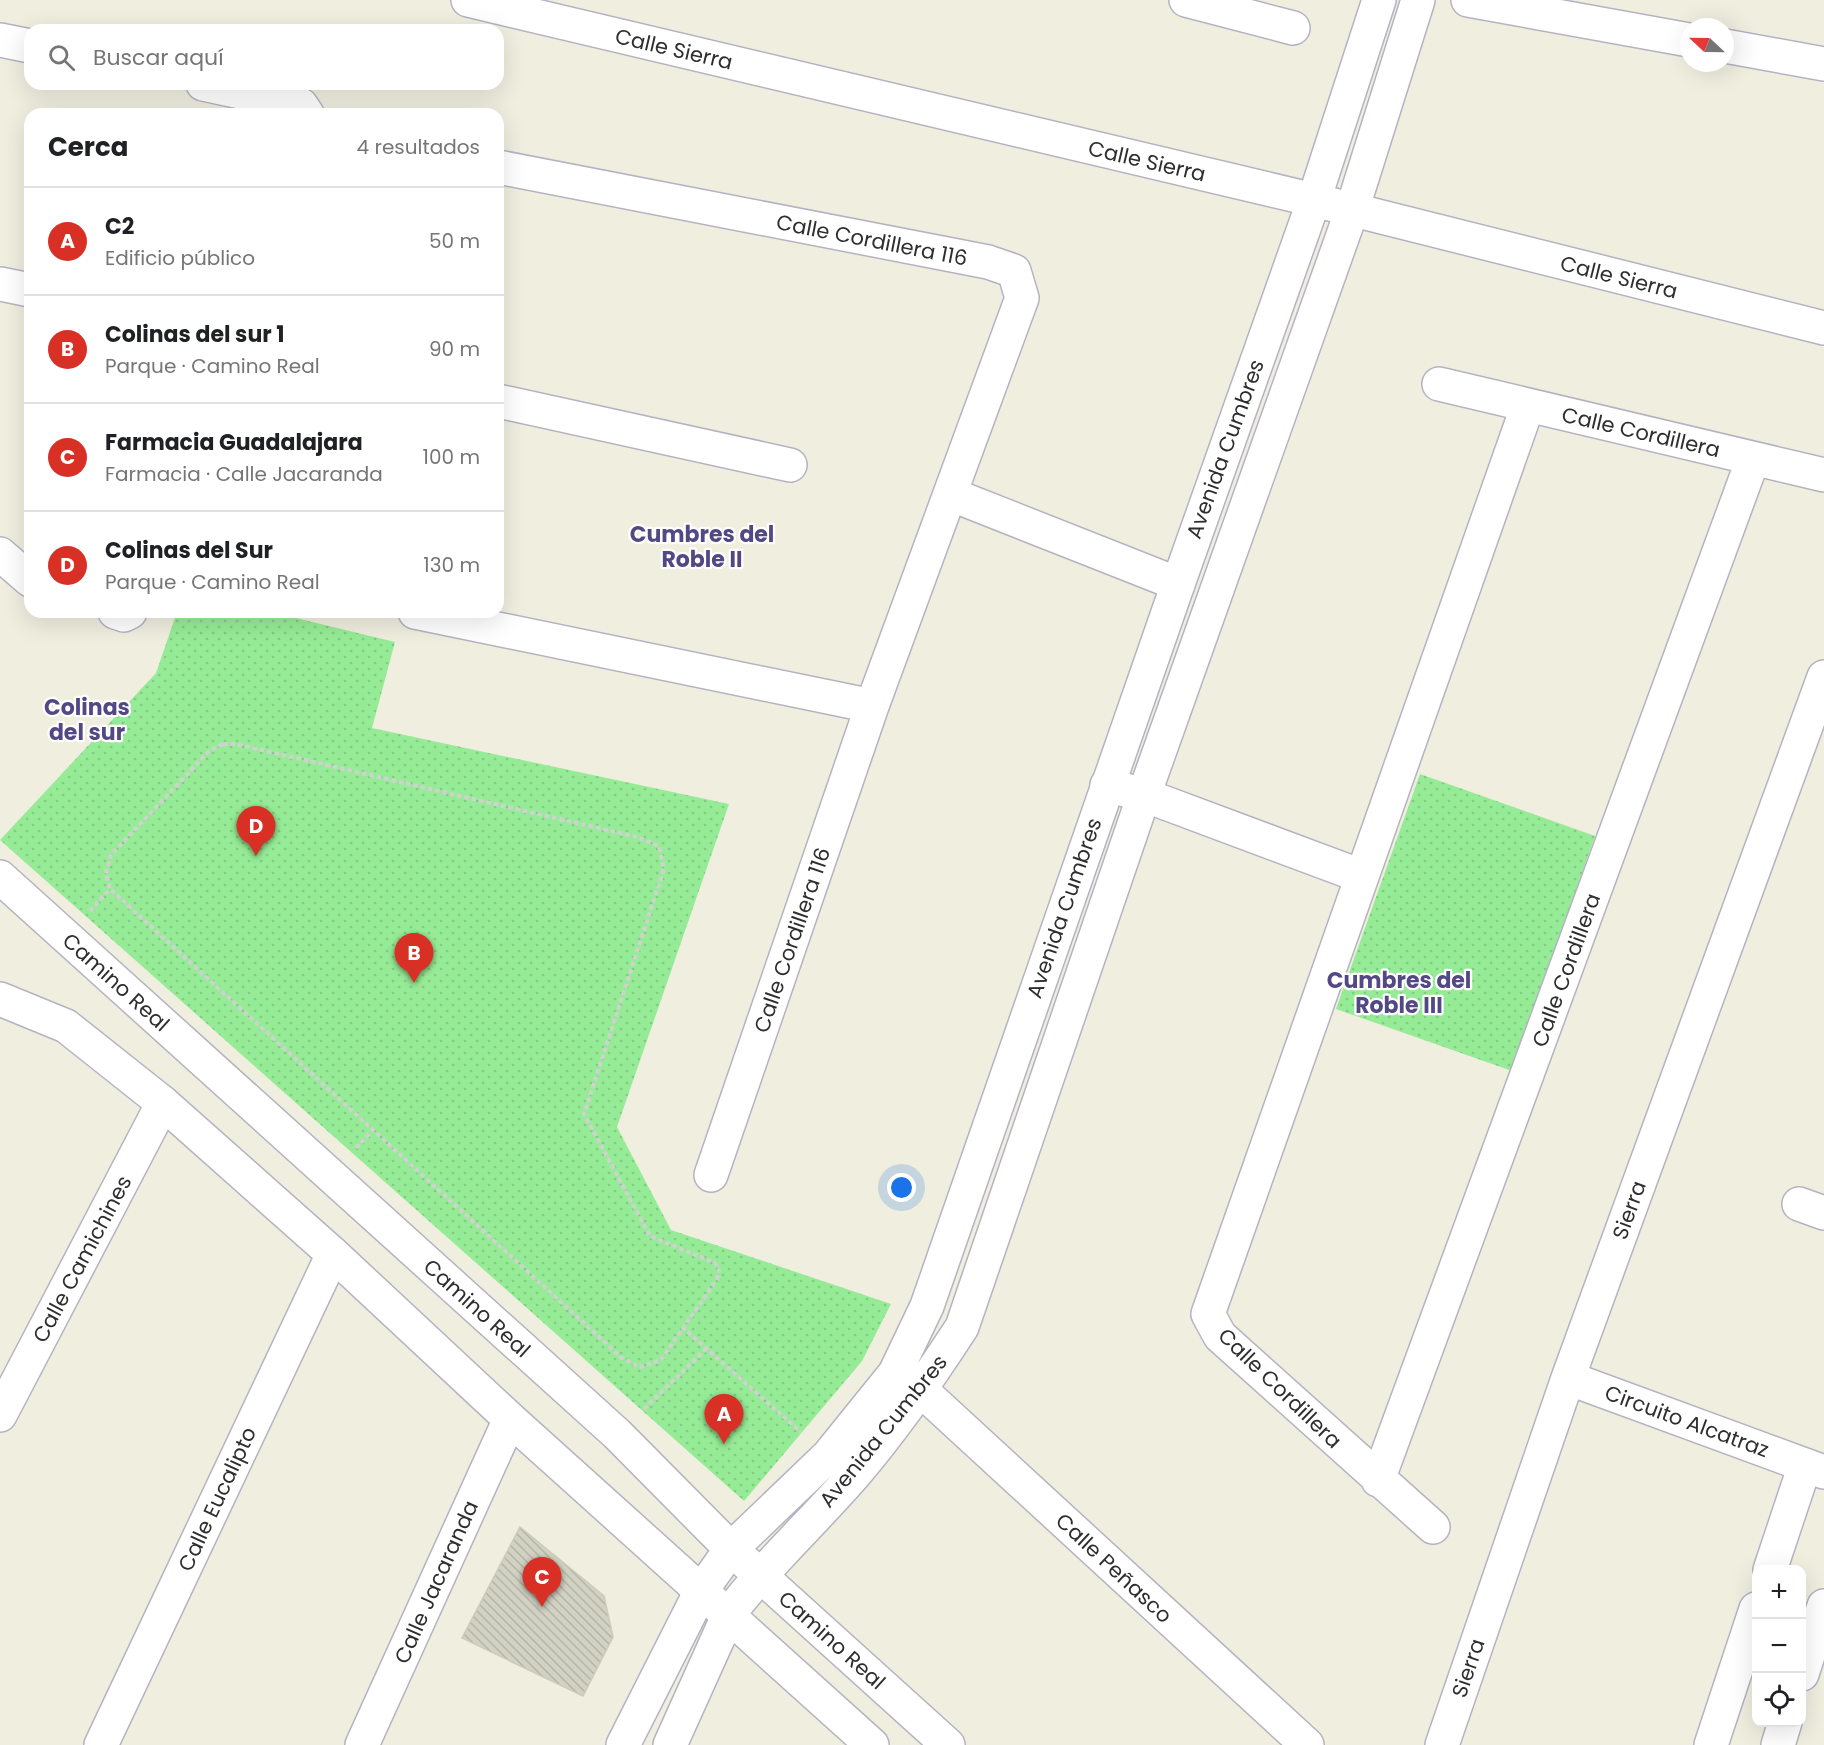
<!DOCTYPE html>
<html lang="es">
<meta charset="utf-8">
<style>
:root{--surface:#fff;--page:#f6f6f6;--text:#202124;--muted:#757577;--line:#e0e0e0;--accent:#d93025}
body{margin:0;font-family:Poppins,sans-serif;background:var(--page);color:var(--text)}
.controls{position:absolute;right:18px;bottom:18px;display:grid;overflow:hidden;border-radius:12px;box-shadow:0 6px 24px #0002}
.controls button{width:54px;height:54px;display:grid;place-items:center;padding:0;border:0;border-bottom:2px solid var(--line);background:var(--surface);color:var(--text);font:30px sans-serif}
.compass{position:absolute;left:1680px;top:18px;width:54px;height:54px;border-radius:50%;background:var(--surface);box-shadow:0 6px 24px #0002;rotate:292deg}
.you{position:absolute;left:902px;top:1188px;width:21px;height:21px;margin:-15px;border:4px solid #fff;border-radius:50%;background:#1a73e8;box-shadow:0 0 0 9px #1a73e833}
.badge{display:grid;place-items:center;width:39px;height:39px;border-radius:50%;background:var(--accent);color:#fff;font-size:20px;font-weight:700}
.pin{position:absolute;translate:-50% -50px;filter:drop-shadow(0 2px 3px #0008)}
.pin::after{content:'';position:absolute;top:32px;width:21px;height:18px;background:inherit;clip-path:polygon(0 0,100% 0,50% 100%)}
.list{margin:0;padding:0;list-style:none}
h2{display:flex;justify-content:space-between;align-items:center;height:78px;margin:0;padding:0 24px;font-size:26px}
h2 small{font-size:20px;font-weight:400;color:var(--muted)}
.list li{display:grid;grid-template-columns:39px 1fr auto;gap:18px;align-items:center;box-sizing:border-box;height:108px;padding:0 24px;border-top:2px solid var(--line)}
.list b{display:block;font-size:22px;white-space:nowrap}
.list p{margin:0;font-size:20px;white-space:nowrap;color:var(--muted)}
.list em{font-size:20px;font-style:normal;color:var(--muted)}
.icon{flex:none;width:33px;height:33px;fill:none;stroke:currentColor;stroke-width:2;stroke-linecap:round;stroke-linejoin:round}
.map{position:relative;flex:none;width:1824px;height:1745px;overflow:hidden}
.search{position:absolute;background:var(--surface);box-shadow:0 6px 24px #0002;left:24px;top:24px;width:480px;height:66px;display:flex;align-items:center;gap:15px;box-sizing:border-box;padding:0 21px;border-radius:18px;color:var(--muted);font-size:22px}
.panel{position:absolute;background:var(--surface);box-shadow:0 6px 24px #0002;left:24px;top:108px;width:480px;height:510px;border-radius:18px}
.map>svg:first-child{display:block}
.park{fill:url(#park-dots)}
.building{fill:url(#building-back-hatch);stroke:#ccccb8;stroke-width:1.5}
.lines{fill:none;stroke-linecap:round;stroke-linejoin:round}
.street-casing{stroke:#b5b3c2;stroke-width:36}
.secondary-casing{stroke:#b5b3c2;stroke-width:36}
.path{stroke:#d1d1d1;stroke-width:4;stroke-dasharray:4.5 3;stroke-linecap:butt}
.street{stroke:#fff;stroke-width:33}
.secondary{stroke:#fff;stroke-width:33}
.labels{text-anchor:middle;dominant-baseline:central;stroke-width:4.5;stroke-linejoin:round;paint-order:stroke}
.street-label{font-size:21px;fill:#2e2e2e;stroke:#fff}
.neighbourhood-label{font-size:22px;font-weight:bold;fill:#514884;stroke:#fff}
</style>
<div class="map">
<svg width="1824" height="1745" viewBox="0 0 1824 1745">
<defs>
<pattern id="park-dots" width="8" height="8" patternUnits="userSpaceOnUse" patternTransform="scale(1.5)"><rect width="8" height="8" fill="#96ec96"/><path d="M2 2h.1M6 6h.1" fill="none" stroke="#82cb82" stroke-width="1.8" stroke-linecap="round"/></pattern>
<pattern id="building-back-hatch" width="6" height="6" patternUnits="userSpaceOnUse" patternTransform="scale(1.5)"><rect width="6" height="6" fill="#d2d2c3"/><path d="M-1 5l2 2M0 0l6 6M5-1l2 2" fill="none" stroke="#b5b5a8"/></pattern>
</defs>
<rect width="100%" height="100%" fill="#f0eedf"/>
<!-- park -->
<path class="park" d="M177 612H271L395 642 372 728 729 804 617 1127 671 1230 891 1304 862 1361 744 1501 0 840 156 673Z
M1420 774 1595 836 1512 1071 1336 1009Z"/>
<!-- building -->
<path class="building" d="M520 1527 604 1596 613 1637 583 1696 462 1638Z"/>
<g class="lines">
<defs>
<path id="street" d="M468 0 1314 200 1824 328
M1186 0 1293 28
M1468 0 1689 40
M0 40 30 46
M1725 46 1824 64
M203 84 301 105 307 114
M498 167 988 262 1014 271 1022 298 872 706 711 1175
M0 284 30 290
M1439 384 1824 475
M498 401 790 465
M950 494 1178 584
M0 554 30 580
M115 612 124 615 130 612
M415 612 872 706
M1107 785 1144 795 1361 876
M1799 1204 1824 1213
M1568 1378 1824 1472
M921 1390 1307 1745
M0 1415 163 1103
M1378 1480 1753 459
M1433 1527 1220 1336 1208 1314 1528 405
M1770 1570 1805 1465
M1802 1674 1824 1606
M101 1745 333 1254
M362 1745 510 1419
M623 1745 701 1591
M670 1745 729 1614
M1442 1745 1568 1378 1824 677
M1711 1745 1756 1609
M1778 1745 1785 1722"/>
<path id="secondary" d="M0 877 617 1434 731 1549 948 1745
M0 999 66 1026 163 1103 333 1254 510 1419 872 1745
M701 1591 731 1549 828 1456 895 1373 927 1306 1178 584 1314 200 1379 0
M729 1614C767 1564 813 1522 854 1475 894 1428 929 1378 962 1327L1144 795 1352 210 1418 0"/>
</defs>
<!-- street casing -->
<use href="#street" class="street-casing"/>
<!-- secondary casing -->
<use href="#secondary" class="secondary-casing"/>
<!-- path -->
<path class="path" d="M223 744H236L637 837 659 846 664 869 584 1114 650 1236 715 1263 719 1270 717 1279 661 1360 640 1367 622 1358 110 889 106 873 111 855 210 750Z
M90 911 110 889
M356 1148 373 1130
M682 1327 801 1432
M644 1409 706 1349"/>
<!-- street -->
<use href="#street" class="street"/>
<!-- secondary -->
<use href="#secondary" class="secondary"/>
</g>
<g class="labels">
<!-- street labels -->
<g class="street-label">
<text transform="translate(674 49) rotate(13)">Calle Sierra</text>
<text transform="translate(1147 161) rotate(13)">Calle Sierra</text>
<text transform="translate(872 240) rotate(11)">Calle Cordillera 116</text>
<text transform="translate(1619 277) rotate(14)">Calle Sierra</text>
<text transform="translate(1641 432) rotate(13)">Calle Cordillera</text>
<text transform="translate(1225 449) rotate(-70)">Avenida Cumbres</text>
<text transform="translate(1064 908) rotate(-71)">Avenida Cumbres</text>
<text transform="translate(792 940) rotate(-71)">Calle Cordillera 116</text>
<text transform="translate(1566 970) rotate(-70)">Calle Cordillera</text>
<text transform="translate(116 982) rotate(42)">Camino Real</text>
<text transform="translate(1629 1210) rotate(-70)">Sierra</text>
<text transform="translate(82 1259) rotate(-62)">Calle Camichines</text>
<text transform="translate(477 1308) rotate(42)">Camino Real</text>
<text transform="translate(1280 1388) rotate(44)">Calle Cordillera</text>
<text transform="translate(1687 1421) rotate(20)">Circuito Alcatraz</text>
<text transform="translate(883 1431) rotate(-51)">Avenida Cumbres</text>
<text transform="translate(217 1499) rotate(-65)">Calle Eucalipto</text>
<text transform="translate(1114 1568) rotate(43)">Calle Peñasco</text>
<text transform="translate(436 1582) rotate(-66)">Calle Jacaranda</text>
<text transform="translate(832 1640) rotate(42)">Camino Real</text>
<text transform="translate(1468 1668) rotate(-71)">Sierra</text>
</g>
<!-- neighbourhood labels -->
<g class="neighbourhood-label">
<text x="702" y="534">Cumbres del<tspan x="702" dy="25">Roble II</tspan></text>
<text x="87" y="707">Colinas<tspan x="87" dy="25">del sur</tspan></text>
<text x="1399" y="980">Cumbres del<tspan x="1399" dy="25">Roble III</tspan></text>
</g>
</g>
</svg>
<div class="controls">
<button>+</button>
<button>−</button>
<button><svg class="icon" aria-label="locate" viewBox="0 0 24 24"><circle cx="12" cy="12" r="6"/><path d="M12 2v4M12 18v4M2 12h4M18 12h4"/></svg></button>
</div>
<svg class="compass" viewBox="-18 -18 36 36"><path d="M0-13l5 13h-10z" fill="#e53935"/><path d="M0 13l5-13h-10z" fill="#757577"/></svg>
<div class="you"></div>
<div class="pin badge" style="left:724px;top:1444px">A</div>
<div class="pin badge" style="left:414px;top:983px">B</div>
<div class="pin badge" style="left:542px;top:1607px">C</div>
<div class="pin badge" style="left:256px;top:856px">D</div>
<div class="search"><svg class="icon" aria-label="search" viewBox="0 0 24 24"><circle cx="10" cy="10" r="6"/><path d="M15 15l6 6"/></svg>Buscar aquí</div>
<section class="panel">
<h2>Cerca<small>4 resultados</small></h2>
<ul class="list">
<li><span class="badge">A</span><div><b>C2</b><p>Edificio público</p></div><em>50 m</em></li>
<li><span class="badge">B</span><div><b>Colinas del sur 1</b><p>Parque · Camino Real</p></div><em>90 m</em></li>
<li><span class="badge">C</span><div><b>Farmacia Guadalajara</b><p>Farmacia · Calle Jacaranda</p></div><em>100 m</em></li>
<li><span class="badge">D</span><div><b>Colinas del Sur</b><p>Parque · Camino Real</p></div><em>130 m</em></li>
</ul>
</section>
</div>
